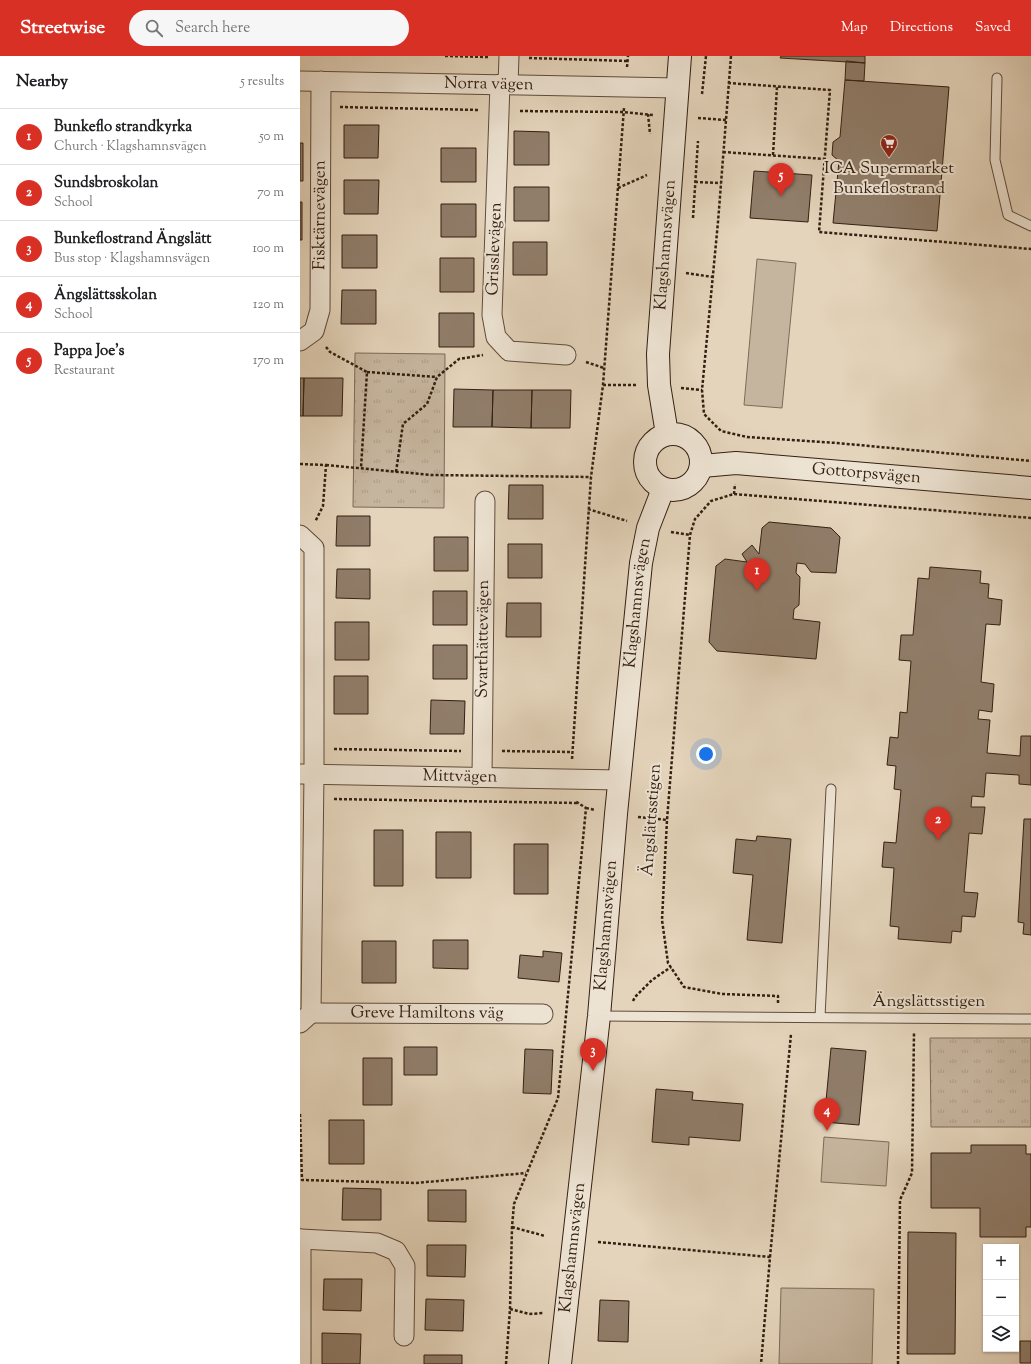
<!DOCTYPE html>
<meta charset="utf-8">
<style>
:root{--surface:#fff;--page:#f6f6f6;--text:#202124;--muted:#757577;--line:#e0e0e0;--accent:#d93025}
body{margin:0;font-family:"Sorts Mill Goudy",serif;background:var(--page);color:var(--text)}
.controls{position:absolute;right:12px;bottom:12px;display:grid;overflow:hidden;border-radius:0px;box-shadow:0 1px 3px #0004}
.controls button{width:36px;height:36px;display:grid;place-items:center;padding:0;border:0;border-bottom:1px solid var(--line);background:var(--surface);color:var(--text);font:20px sans-serif}
.you{position:absolute;left:406px;top:698px;width:14px;height:14px;margin:-10px;border:3px solid #fff;border-radius:50%;background:#1a73e8;box-shadow:0 0 0 6px #1a73e833}
.badge{display:grid;place-items:center;width:26px;height:26px;border-radius:50%;background:var(--accent);color:#fff;font-size:13px;font-weight:700}
.pin{position:absolute;translate:-50% -33px;filter:drop-shadow(0 1px 2px #0008)}
.pin::after{content:'';position:absolute;top:21px;width:14px;height:12px;background:inherit;clip-path:polygon(0 0,100% 0,50% 100%)}
.list{margin:0;padding:0;list-style:none}
h2{display:flex;justify-content:space-between;align-items:center;height:52px;margin:0;padding:0 16px;font-size:17px}
h2 small{font-size:13px;font-weight:400;color:var(--muted)}
.list li{display:grid;grid-template-columns:26px 1fr auto;gap:12px;align-items:center;box-sizing:border-box;height:56px;padding:0 16px;border-top:1px solid var(--line)}
.list b{display:block;font-size:15px;white-space:nowrap}
.list p{margin:0;font-size:13px;white-space:nowrap;color:var(--muted)}
.list em{font-size:13px;font-style:normal;color:var(--muted)}
.icon{flex:none;width:22px;height:22px;fill:none;stroke:currentColor;stroke-width:2;stroke-linecap:round;stroke-linejoin:round}
.map{position:relative;flex:none;width:731px;height:1308px;overflow:hidden}
header{display:flex;align-items:center;gap:24px;box-sizing:border-box;height:56px;padding:0 20px;background:var(--accent);color:#fff}
header strong{font-size:19px}
nav{display:flex;gap:22px;margin-inline-start:auto;font-size:14px}
.search{width:280px;height:36px;background:var(--page);display:flex;align-items:center;gap:10px;box-sizing:border-box;padding:0 14px;border-radius:22px;color:var(--muted);font-size:15px}
main{display:flex}
aside{flex:1;background:var(--surface)}
.map>svg:first-child{display:block}
.green{fill:#c6b59e;stroke:#7d6a58}
.park{fill:url(#park-tufts);stroke:#7d6a58}
.building{fill:#907d6a;stroke:#341f12}
.lines{fill:none;stroke-linecap:round;stroke-linejoin:round}
.lane-casing{stroke:#604c3c;stroke-width:11}
.street-casing{stroke:#604c3c;stroke-width:21}
.secondary-casing{stroke:#341f12;stroke-width:24}
.path{stroke:#341f12;stroke-width:2.5;stroke-dasharray:3 2;stroke-linecap:butt}
.lane{stroke:#ede3d3;stroke-width:9}
.street{stroke:#ede3d3;stroke-width:19}
.secondary{stroke:#ede3d3;stroke-width:22}
.labels{text-anchor:middle;dominant-baseline:central;stroke-width:4;stroke-linejoin:round;paint-order:stroke}
.street-label{font-size:17px;fill:#341f12;stroke:#ede3d3}
.poi-label{font-size:17px;fill:#341f12;stroke:#ede3d3}
</style>
<header>
<strong>Streetwise</strong>
<div class="search"><svg class="icon" aria-label="search" viewBox="0 0 24 24"><circle cx="10" cy="10" r="6"/><path d="M15 15l6 6"/></svg>Search here</div>
<nav><a>Map</a><a>Directions</a><a>Saved</a></nav>
</header>
<main>
<aside>
<h2>Nearby<small>5 results</small></h2>
<ul class="list">
<li><span class="badge">1</span><div><b>Bunkeflo strandkyrka</b><p>Church · Klagshamnsvägen</p></div><em>50 m</em></li>
<li><span class="badge">2</span><div><b>Sundsbroskolan</b><p>School</p></div><em>70 m</em></li>
<li><span class="badge">3</span><div><b>Bunkeflostrand Ängslätt</b><p>Bus stop · Klagshamnsvägen</p></div><em>100 m</em></li>
<li><span class="badge">4</span><div><b>Ängslättsskolan</b><p>School</p></div><em>120 m</em></li>
<li><span class="badge">5</span><div><b>Pappa Joe's</b><p>Restaurant</p></div><em>170 m</em></li>
</ul>
</aside>
<div class="map">
<svg width="731" height="1308" viewBox="0 0 731 1308">
<defs>
<pattern id="park-tufts" width="24" height="20" patternUnits="userSpaceOnUse"><rect width="24" height="20" fill="#c6b59e"/><path d="M3 7l-1-3M5 7V3M7 7l1-3M15 17l-1-3M17 17v-4M19 17l1-3" fill="none" stroke="#ab9b87"/></pattern>
</defs>
<rect width="100%" height="100%" fill="#e4d4bb"/>
<filter id="stains"><feTurbulence type="fractalNoise" baseFrequency=".005" numOctaves="4"/><feColorMatrix values="0 0 0 0 .2 0 0 0 0 .09 0 0 0 0 .02 0 0 0 .5 -.17"/></filter>
<radialGradient id="worn" r=".72"><stop offset=".6" stop-color="#630" stop-opacity="0"/><stop offset="1" stop-color="#630" stop-opacity=".3"/></radialGradient>
<!-- green -->
<path class="green" d="M457 203 496 207 482 352 444 349Z
M524 1081 589 1086 586 1130 521 1126Z
M481 1232 574 1233 572 1308H479Z"/>
<!-- park -->
<path class="park" d="M55 297 145 298 144 452 53 451Z
M630 982H731V1071H631Z"/>
<!-- building -->
<path class="building" d="M481 0H565V7L480 2Z
M546 5 565 7 564 25 545 24Z
M545 24 649 31 637 175 533 167 539 105 532 99 533 86 540 81Z
M44 69H79L78 102H44Z
M214 75 249 76V109H214Z
M0 87H3V125H0Z
M141 92H176V126H141Z
M454 115 512 119 508 166 450 162Z
M44 124H79L78 158H44Z
M214 131H249V165H214Z
M0 146H2V184H0Z
M141 148H176V181H141Z
M42 179H77V212H42Z
M213 186H247V219H213Z
M140 202H174V236H140Z
M42 234H76V268H41Z
M139 257H174V291H139Z
M0 322H4L3 360H0Z
M4 322H43L42 360H3Z
M154 333 193 334 192 371H153Z
M193 334H232L231 372 192 371Z
M232 334H271L270 372H231Z
M209 429H243V463H208Z
M37 460H70V490H36Z
M469 466 531 472 540 481 536 517 511 516 505 508 497 507 496 517 500 521 499 549 494 553 493 563 520 566 516 603 417 595 409 586 416 510 425 503 447 506 442 498 452 489 459 498 462 472Z
M134 481H168V515H134Z
M208 488H242V522H208Z
M630 511 681 515 680 527 689 528 688 542 702 544 700 569 686 568 681 626 694 628 692 656 679 654 678 663 690 664 687 697 720 700 721 680H731V729L719 728V719L686 717 684 741 672 740 671 751H685L682 778 669 777 664 836 678 837 675 861 662 860 661 876 652 875 651 887 598 883 599 871 590 870 594 812 582 811 584 786 596 787 601 734 594 733 596 710 587 709 590 681 598 682 600 656 607 657 611 605 599 604 601 579H613L618 522 629 523Z
M37 513H70V543L36 542Z
M133 535H167V569H133Z
M207 547H241V581H206Z
M35 566H69V604H35Z
M133 589H167V623H133Z
M34 620H68V658H34Z
M131 644 165 645 164 678H130Z
M724 763H731V879L723 878 724 867 718 866Z
M74 774H103V830H74Z
M136 776H171V822H136Z
M457 780 491 783 482 887 447 884 453 819 433 817 436 783 456 785Z
M214 788H248V838H214Z
M133 884H168V913L133 912Z
M62 885H96V927H62Z
M243 895 262 897 259 926 218 922 220 899 243 901Z
M104 991H137V1019H104Z
M531 992 566 995 559 1069 524 1066Z
M225 993 253 994 251 1038 223 1037Z
M63 1002H92V1049H63Z
M356 1033 393 1036 392 1044 443 1048 440 1085 389 1081V1089L352 1086Z
M29 1064H64V1108H29Z
M671 1089H726V1098H731V1171H726V1181H680V1152H631V1097H671Z
M43 1132 81 1133V1164H42Z
M128 1134H166V1166L128 1165Z
M608 1176 656 1177 655 1298H607Z
M127 1189H166L165 1221 127 1220Z
M24 1223H62L61 1255 23 1254Z
M126 1243 164 1244 163 1275 125 1274Z
M300 1244 329 1245 328 1286 298 1285Z
M22 1277 61 1278 60 1308H22Z
M720 1285H731V1307H720Z
M124 1299H162V1308H124Z"/>
<g class="lines">
<defs>
<path id="lane" d="M697 22 695 104 708 159 731 170
M299 960 731 963
M520 961 531 733"/>
<g id="street">
<path id="s1" d="M0 25 377 32"/>
<path d="M200 28 192 259 196 281 209 295 266 299"/>
<path d="M208 28 209 0"/>
<path id="s2" d="M0 285 14 275 20 254 21 25"/>
<path d="M0 479 14 492V718L11 957 0 967"/>
<path id="s3" d="M0 718 320 724"/>
<path id="s4" d="M182 721 185 445"/>
<path id="s5" d="M11 957 243 958"/>
<path d="M0 1183H1V1308"/>
<path d="M1 1183 77 1187 96 1195 105 1210 104 1280"/>
</g>
<g id="secondary">
<circle cx="373" cy="406" r="28"/>
<path id="s6" d="M367 378 359 329 358 298 380 0"/>
<path id="s7" d="M402 410 436 407 731 432"/>
<path id="s8" d="M260 1308 299 960 316 758 341 507 348 472 363 433"/>
</g>
</defs>
<!-- lane casing -->
<use href="#lane" class="lane-casing"/>
<!-- street casing -->
<use href="#street" class="street-casing"/>
<!-- secondary casing -->
<use href="#secondary" class="secondary-casing"/>
<!-- path -->
<path class="path" d="M145 0 188 1
M431 0 418 166 402 334 404 358 421 375 447 381 537 387 731 405
M229 2 328 5
M327 11 328 0
M428 27 530 34 519 176 731 193
M402 38 406 0
M40 51 179 54
M220 55 323 56 353 59
M348 58 350 78
M398 62 426 64
M423 96 525 103
M473 99 477 31
M395 126 421 127
M318 132 347 119
M393 162 398 85
M386 217 413 221
M26 291 30 296 67 316 61 412
M286 306 304 312
M67 316 137 321
M303 329H336
M381 332 402 334
M0 408 26 409 23 450 15 466
M26 409 131 419 291 421
M96 416 103 368 127 348 137 321 159 303 183 299
M434 438 435 428
M288 453 327 465
M371 476 390 479
M34 693 161 695
M202 695 271 696
M272 703 291 421 303 329 324 52
M34 743 277 747
M286 752 295 754
M338 761 367 764
M333 945 335 941 352 924 371 911
M478 947V940L422 938 384 931 368 907 362 864 367 764 390 479 395 463 411 445 434 438 731 462
M0 1058 2 1124 116 1127 226 1117
M212 1171 245 1180
M298 1186 470 1201 461 1308
M470 1201 491 978
M210 1253 229 1258 244 1257
M206 1308 210 1253 212 1171 214 1148 258 1042 286 752 275 745
M598 1308 600 1144 612 1117 614 977"/>
<!-- lane -->
<use href="#lane" class="lane"/>
<!-- street -->
<use href="#street" class="street"/>
<!-- secondary -->
<use href="#secondary" class="secondary"/>
</g>
<!-- icons -->
<defs>
<symbol id="supermarket-pin" viewBox="-11 -11 22 30"><path d="M0 17L-7.5 6A9.5 9.5 0 1 1 7.5 6Z" fill="#8f2418" stroke="#ede3d3"/><path d="M-6-5.5h2.5l.6 2H6L4.5 2H-2.5L-4.4-4H-6ZM-1.5 3.2a1.3 1.3 0 1 0 .1 0ZM3 3.2a1.3 1.3 0 1 0 .1 0Z" fill="#fff"/></symbol>
</defs>
<g fill-rule="evenodd">
<use href="#supermarket-pin" x="579" y="77" width="20" height="27"/>
</g>
<g class="labels">
<!-- street labels -->
<g class="street-label">
<text stroke="none"><textPath href="#s1" startOffset="189">Norra vägen</textPath></text>
<text stroke="none"><textPath href="#s2" startOffset="134">Fisktärnevägen</textPath></text>
<text stroke="none"><textPath href="#s6" startOffset="190">Klagshamnsvägen</textPath></text>
<text transform="translate(195 193) rotate(-88)">Grisslevägen</text>
<text stroke="none"><textPath href="#s7" startOffset="165">Gottorpsvägen</textPath></text>
<text stroke="none"><textPath href="#s8" startOffset="765">Klagshamnsvägen</textPath></text>
<text stroke="none"><textPath href="#s4" startOffset="138">Svarthättevägen</textPath></text>
<text stroke="none"><textPath href="#s3" startOffset="160">Mittvägen</textPath></text>
<text transform="translate(352 764) rotate(-86)">Ängslättsstigen</text>
<text stroke="none"><textPath href="#s8" startOffset="441">Klagshamnsvägen</textPath></text>
<text x="629" y="946">Ängslättsstigen</text>
<text stroke="none"><textPath href="#s5" startOffset="116">Greve Hamiltons väg</textPath></text>
<text stroke="none"><textPath href="#s8" startOffset="117">Klagshamnsvägen</textPath></text>
</g>
<!-- poi labels -->
<g class="poi-label">
<text x="589" y="113">ICA Supermarket<tspan x="589" dy="20">Bunkeflostrand</tspan></text>
</g>
</g>
<rect width="100%" height="100%" filter="url(#stains)"/>
<rect width="100%" height="100%" fill="url(#worn)"/>
</svg>
<div class="controls">
<button>+</button>
<button>−</button>
<button><svg class="icon" aria-label="layers" viewBox="0 0 24 24"><path d="M12 4l9 5-9 5-9-5zM3 14l9 5 9-5"/></svg></button>
</div>
<div class="you"></div>
<div class="pin badge" style="left:457px;top:535px">1</div>
<div class="pin badge" style="left:638px;top:784px">2</div>
<div class="pin badge" style="left:293px;top:1015px">3</div>
<div class="pin badge" style="left:527px;top:1075px">4</div>
<div class="pin badge" style="left:481px;top:140px">5</div>
</div>
</main>
